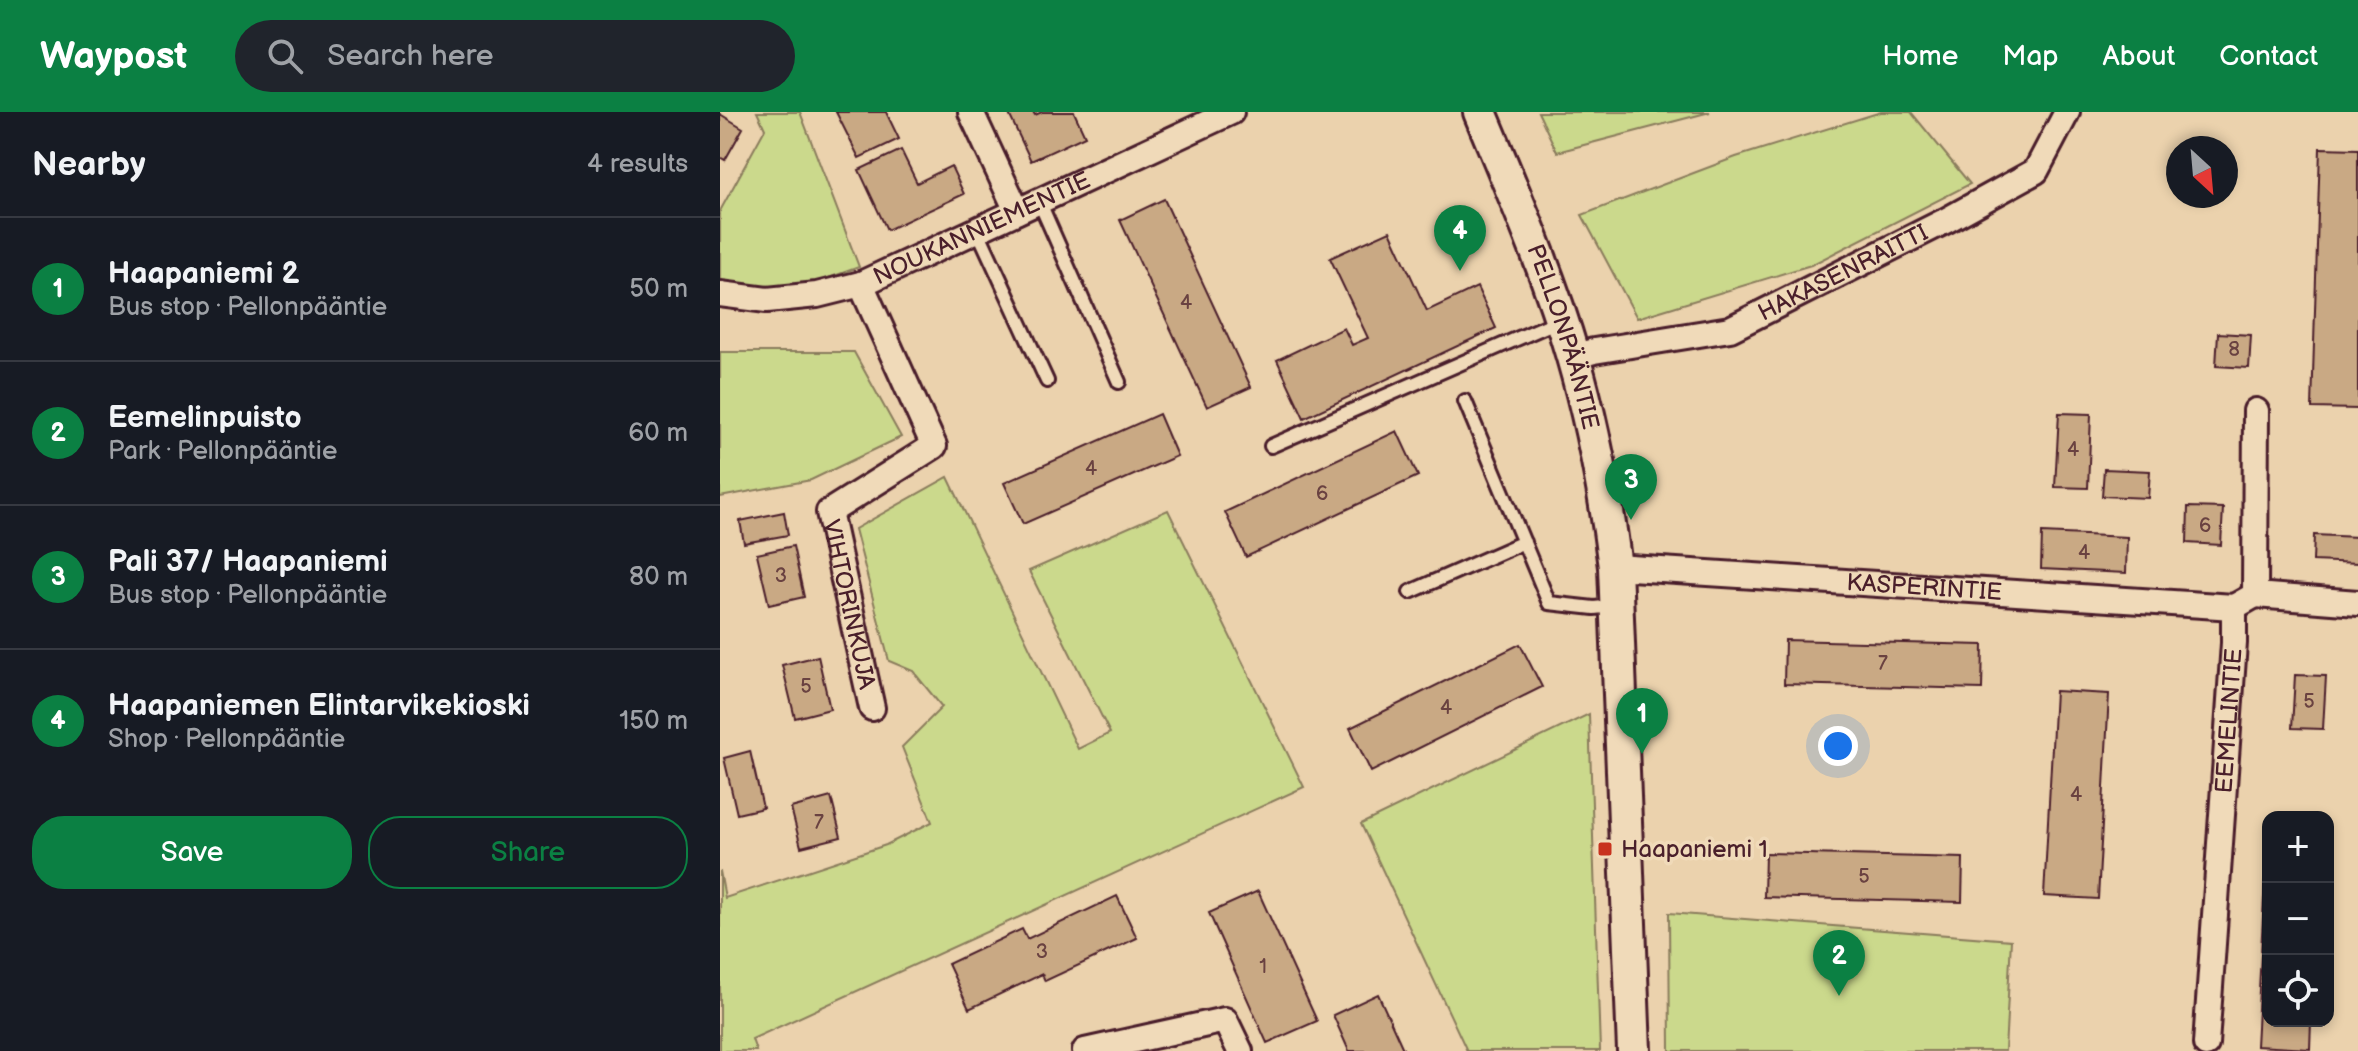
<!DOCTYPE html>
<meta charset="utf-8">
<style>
:root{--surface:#171b24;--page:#20242c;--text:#f1f3f6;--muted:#9ea1a6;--line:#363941;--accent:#0b8043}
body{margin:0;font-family:"Balsamiq Sans",sans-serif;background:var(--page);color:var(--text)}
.controls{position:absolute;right:24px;bottom:24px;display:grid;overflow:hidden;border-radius:16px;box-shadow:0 4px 12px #0003}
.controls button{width:72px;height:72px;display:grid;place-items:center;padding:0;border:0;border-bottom:2px solid var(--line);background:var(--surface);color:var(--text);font:40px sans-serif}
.compass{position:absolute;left:1446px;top:24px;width:72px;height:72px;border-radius:50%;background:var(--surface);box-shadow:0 4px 12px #0003;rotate:154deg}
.you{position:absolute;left:1118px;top:634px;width:28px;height:28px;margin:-20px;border:6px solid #fff;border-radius:50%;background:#1a73e8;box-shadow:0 0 0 12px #1a73e833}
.badge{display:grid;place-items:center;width:52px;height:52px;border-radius:50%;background:var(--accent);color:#fff;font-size:26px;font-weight:700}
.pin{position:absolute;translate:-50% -66px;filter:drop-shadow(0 2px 4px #0008)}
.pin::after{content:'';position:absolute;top:42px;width:28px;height:24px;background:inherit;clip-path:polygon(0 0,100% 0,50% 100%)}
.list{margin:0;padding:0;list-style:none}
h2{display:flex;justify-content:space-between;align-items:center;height:104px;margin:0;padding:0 32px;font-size:34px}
h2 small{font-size:26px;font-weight:400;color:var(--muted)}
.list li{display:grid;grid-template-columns:52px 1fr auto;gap:24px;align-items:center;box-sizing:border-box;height:144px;padding:0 32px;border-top:2px solid var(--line)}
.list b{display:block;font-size:30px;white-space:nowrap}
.list p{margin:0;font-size:26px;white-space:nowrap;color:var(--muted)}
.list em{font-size:26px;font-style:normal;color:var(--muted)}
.actions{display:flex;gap:16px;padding:24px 32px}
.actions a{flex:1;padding:18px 0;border:2px solid var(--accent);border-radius:32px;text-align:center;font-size:28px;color:var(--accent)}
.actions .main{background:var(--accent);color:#fff}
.icon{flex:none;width:44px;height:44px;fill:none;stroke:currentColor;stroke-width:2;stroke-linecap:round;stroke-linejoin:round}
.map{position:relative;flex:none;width:1638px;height:939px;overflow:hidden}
header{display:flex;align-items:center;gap:48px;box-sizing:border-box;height:112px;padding:0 40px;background:var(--accent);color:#fff}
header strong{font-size:38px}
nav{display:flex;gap:44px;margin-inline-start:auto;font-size:28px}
.search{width:560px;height:72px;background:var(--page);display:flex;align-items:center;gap:20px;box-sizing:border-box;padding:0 28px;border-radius:44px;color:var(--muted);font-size:30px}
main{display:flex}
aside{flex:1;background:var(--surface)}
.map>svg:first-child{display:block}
.green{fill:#cbd98c;stroke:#8a7c5c;stroke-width:2}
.building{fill:#c9a984;stroke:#4a1f2b;stroke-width:2}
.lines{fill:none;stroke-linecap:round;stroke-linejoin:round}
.lane-casing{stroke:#4a1f2b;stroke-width:18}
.street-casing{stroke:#4a1f2b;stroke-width:30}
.secondary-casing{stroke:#4a1f2b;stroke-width:38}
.lane{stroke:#f0dab9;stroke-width:12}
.street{stroke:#f0dab9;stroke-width:24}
.secondary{stroke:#f0dab9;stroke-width:32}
.poi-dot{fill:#c8321e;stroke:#f0dab9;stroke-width:3}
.labels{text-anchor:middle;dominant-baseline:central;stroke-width:7;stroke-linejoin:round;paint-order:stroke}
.number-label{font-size:20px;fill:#6a4241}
.street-label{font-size:24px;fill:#4a1f2b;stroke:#f0dab9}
.poi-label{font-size:24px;fill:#4a1f2b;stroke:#f0dab9;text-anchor:start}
</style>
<header>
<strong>Waypost</strong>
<div class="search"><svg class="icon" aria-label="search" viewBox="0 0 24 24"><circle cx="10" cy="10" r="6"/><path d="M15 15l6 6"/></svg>Search here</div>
<nav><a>Home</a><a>Map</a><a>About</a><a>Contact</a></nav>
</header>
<main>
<aside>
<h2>Nearby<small>4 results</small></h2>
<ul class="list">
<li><span class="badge">1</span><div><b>Haapaniemi 2</b><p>Bus stop · Pellonpääntie</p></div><em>50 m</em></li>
<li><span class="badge">2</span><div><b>Eemelinpuisto</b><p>Park · Pellonpääntie</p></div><em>60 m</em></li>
<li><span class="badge">3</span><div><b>Pali 37/ Haapaniemi</b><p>Bus stop · Pellonpääntie</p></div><em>80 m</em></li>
<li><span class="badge">4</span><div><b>Haapaniemen Elintarvikekioski</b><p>Shop · Pellonpääntie</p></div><em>150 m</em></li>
</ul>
<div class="actions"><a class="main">Save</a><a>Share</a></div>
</aside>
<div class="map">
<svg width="1638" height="939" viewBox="0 0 1638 939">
<rect width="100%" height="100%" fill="#ebd2ad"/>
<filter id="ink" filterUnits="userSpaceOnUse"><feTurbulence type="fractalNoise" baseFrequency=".0125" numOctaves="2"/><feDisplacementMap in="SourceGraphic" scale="16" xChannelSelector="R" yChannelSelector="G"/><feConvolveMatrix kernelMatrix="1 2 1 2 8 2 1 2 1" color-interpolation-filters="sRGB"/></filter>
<g filter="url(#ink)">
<!-- green -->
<path class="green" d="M37 0H80L139 155 89 173 46 177 0 172V99L45 17Z
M818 0H990L837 40Z
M1161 0H1191L1250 72 1091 153 917 206 862 103 1016 45Z
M0 240H134L181 325 91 368 0 385Z
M228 365 358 637 390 621 309 459 448 398 584 675 32 927 36 939H0V759L5 786 166 733 212 710 182 635 222 595 193 559 169 549 135 417Z
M869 602 880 939H747L641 712Z
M949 801 1291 828 1285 939H950Z"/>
<!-- building -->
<path class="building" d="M116 0H166L179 27 139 46Z
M288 0H313L315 3 322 0H354L365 24 311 49Z
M0 2 23 16 5 48 0 45Z
M1600 36 1638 37V297L1592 296Z
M181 38 197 71 231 54 244 82 167 118 139 58Z
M444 87 531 275 487 295 400 108Z
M670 119 707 199 757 175 776 216 584 306 557 248 624 216 632 233 648 226 610 146Z
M1498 221 1531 223 1529 256 1496 254Z
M1339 301 1371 302 1368 376 1335 375Z
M439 302 457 344 303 412 284 371Z
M677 319 698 364 526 445 505 400Z
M1384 357 1430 359 1428 386 1382 384Z
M1468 395 1503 396 1501 433 1467 431Z
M64 400 68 423 24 431 20 409Z
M1322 421 1407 425 1406 461 1321 457Z
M1594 423 1638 425V451L1593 449Z
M73 434 84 485 49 493 37 442Z
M1065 528 1263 533 1262 577 1064 572Z
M800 532 822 575 651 660 630 616Z
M98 544 110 597 75 606 62 553Z
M1575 563 1606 564 1603 617 1572 616Z
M1335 579 1389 582 1378 787 1324 784Z
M30 639 43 696 17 702 4 646Z
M111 685 121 725 81 735 71 696Z
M1547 729 1548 909H1591L1590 937 1536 934Z
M1045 741 1243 746 1242 790 1044 785Z
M538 779 597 909 547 931 489 801Z
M397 784 417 826 325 869 322 862 249 897 228 852 302 817 307 827Z
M658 882 684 939H629L613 903Z"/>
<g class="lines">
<defs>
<path id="lane" d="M319 89 399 270
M257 117 327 269
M745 289 829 491 874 496 893 494
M551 334 840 208
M690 480 804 430"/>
<g id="street">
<path d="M251 0 297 99"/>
<path id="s1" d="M141 172 214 334 109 400 152 596"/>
<path id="s2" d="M0 182 47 188 97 183 141 172 511 0"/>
<path id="s3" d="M853 245 874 239 1010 217 1227 108 1316 59 1347 0"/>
<path id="s4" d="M895 455 1514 495"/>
<path d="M1535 483 1638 491"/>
<path id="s5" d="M1486 932 1514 531V495L1535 483 1536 299"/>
<path d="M365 939 505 908 520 939"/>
</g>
<g id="secondary">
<path id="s6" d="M760 0C793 80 829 162 853 245 873 314 886 384 895 455L914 939"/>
</g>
</defs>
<!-- lane casing -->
<use href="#lane" class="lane-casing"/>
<!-- street casing -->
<use href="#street" class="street-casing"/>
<!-- secondary casing -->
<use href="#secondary" class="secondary-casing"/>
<!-- lane -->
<use href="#lane" class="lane"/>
<!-- street -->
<use href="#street" class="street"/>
<!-- secondary -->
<use href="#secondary" class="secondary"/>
</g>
</g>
<!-- markers -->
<rect class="poi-dot" x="877" y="729" width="16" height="16" rx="4"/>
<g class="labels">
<!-- number labels -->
<g class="number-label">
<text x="466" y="191">4</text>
<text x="1514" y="238">8</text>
<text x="1353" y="338">4</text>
<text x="371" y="357">4</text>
<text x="602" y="382">6</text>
<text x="1485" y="414">6</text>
<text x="1364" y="441">4</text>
<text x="61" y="464">3</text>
<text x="1163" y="552">7</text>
<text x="86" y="575">5</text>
<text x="1589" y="590">5</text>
<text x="726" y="596">4</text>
<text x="1356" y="683">4</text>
<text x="99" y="711">7</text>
<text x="1144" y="765">5</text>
<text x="322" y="840">3</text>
<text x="543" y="855">1</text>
</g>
<!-- street labels -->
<g class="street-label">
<text stroke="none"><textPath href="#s2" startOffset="276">NOUKANNIEMENTIE</textPath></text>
<text stroke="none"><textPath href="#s3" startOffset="286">HAKASENRAITTI</textPath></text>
<text stroke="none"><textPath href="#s6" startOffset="240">PELLONPÄÄNTIE</textPath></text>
<text stroke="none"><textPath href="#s4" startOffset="310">KASPERINTIE</textPath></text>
<text stroke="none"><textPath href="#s1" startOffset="396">VIHTORINKUJA</textPath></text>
<text stroke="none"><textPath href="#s5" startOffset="324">EEMELINTIE</textPath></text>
</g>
<!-- poi labels -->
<g class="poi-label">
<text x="901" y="737">Haapaniemi 1</text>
</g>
</g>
</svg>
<div class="controls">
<button>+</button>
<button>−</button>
<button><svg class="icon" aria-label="locate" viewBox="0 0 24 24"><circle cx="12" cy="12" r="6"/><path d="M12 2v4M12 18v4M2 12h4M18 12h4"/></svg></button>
</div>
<svg class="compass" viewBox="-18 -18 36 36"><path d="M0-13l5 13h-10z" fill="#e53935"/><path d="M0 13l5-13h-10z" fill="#9ea1a6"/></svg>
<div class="you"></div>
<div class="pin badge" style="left:922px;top:642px">1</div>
<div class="pin badge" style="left:1119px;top:884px">2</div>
<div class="pin badge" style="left:911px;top:408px">3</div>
<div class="pin badge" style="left:740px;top:159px">4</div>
</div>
</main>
